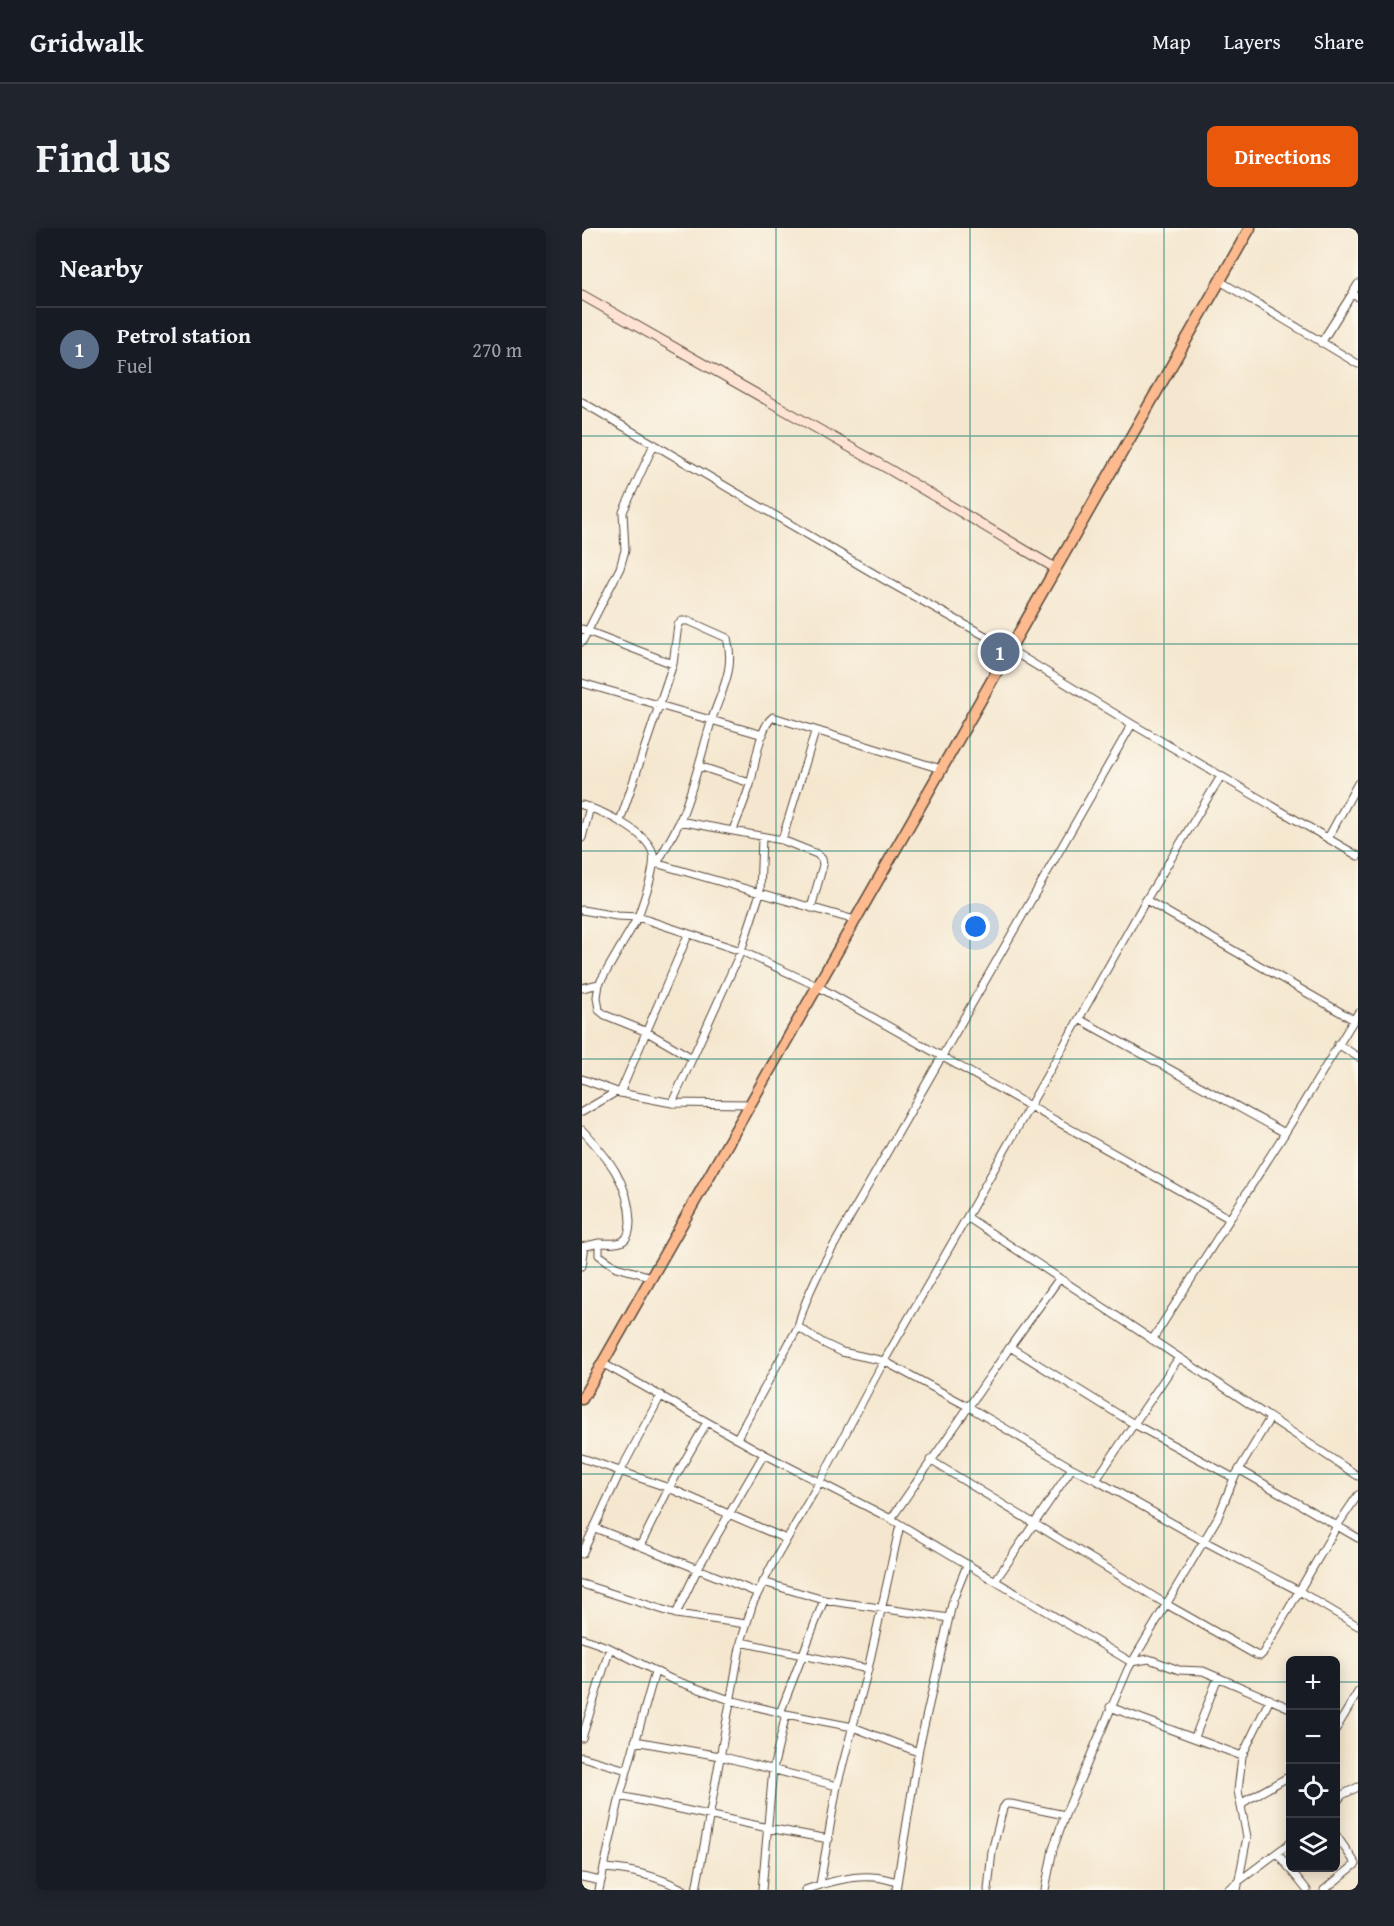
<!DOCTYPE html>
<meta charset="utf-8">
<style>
:root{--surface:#171b24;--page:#20242c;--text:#f1f3f6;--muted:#9ea1a6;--line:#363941;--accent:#ea580c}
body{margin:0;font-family:"Gentium Book Plus",serif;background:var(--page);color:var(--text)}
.controls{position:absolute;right:18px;bottom:18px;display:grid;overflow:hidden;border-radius:9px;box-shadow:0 3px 15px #0003}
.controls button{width:54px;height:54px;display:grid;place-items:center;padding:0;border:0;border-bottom:2px solid var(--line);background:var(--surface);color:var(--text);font:30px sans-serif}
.you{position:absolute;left:394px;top:699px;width:21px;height:21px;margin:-15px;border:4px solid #fff;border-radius:50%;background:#1a73e8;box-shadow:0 0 0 9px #1a73e833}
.badge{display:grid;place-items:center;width:39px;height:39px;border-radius:50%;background:var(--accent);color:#fff;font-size:20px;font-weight:700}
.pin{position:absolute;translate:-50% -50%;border:3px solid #fff;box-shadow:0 2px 6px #0006}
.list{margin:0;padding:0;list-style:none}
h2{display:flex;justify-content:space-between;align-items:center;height:78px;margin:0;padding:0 24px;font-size:26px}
h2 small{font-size:20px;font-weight:400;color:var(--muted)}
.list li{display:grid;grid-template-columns:39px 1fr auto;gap:18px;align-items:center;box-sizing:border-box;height:84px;padding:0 24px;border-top:2px solid var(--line)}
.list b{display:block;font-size:22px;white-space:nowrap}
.list p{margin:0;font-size:20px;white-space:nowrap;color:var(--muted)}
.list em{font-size:20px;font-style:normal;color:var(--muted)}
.icon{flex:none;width:33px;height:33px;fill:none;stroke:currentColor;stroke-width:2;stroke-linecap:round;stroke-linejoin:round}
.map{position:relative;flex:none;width:776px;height:1662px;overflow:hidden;border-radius:9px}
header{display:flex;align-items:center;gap:36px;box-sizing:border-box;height:84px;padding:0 30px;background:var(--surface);border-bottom:2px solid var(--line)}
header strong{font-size:28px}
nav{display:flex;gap:33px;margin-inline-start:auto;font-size:21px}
.intro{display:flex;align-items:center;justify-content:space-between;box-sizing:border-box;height:144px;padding:0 36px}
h1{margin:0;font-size:42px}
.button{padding:15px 27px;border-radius:9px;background:var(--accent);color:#fff;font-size:21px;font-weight:700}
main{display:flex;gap:36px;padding:0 36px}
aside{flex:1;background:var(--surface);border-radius:9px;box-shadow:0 3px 15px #0003}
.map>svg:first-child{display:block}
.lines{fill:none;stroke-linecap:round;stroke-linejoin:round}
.street-casing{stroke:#574639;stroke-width:9}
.secondary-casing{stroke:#574639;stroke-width:11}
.primary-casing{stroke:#574639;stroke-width:13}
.street{stroke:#fff;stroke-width:7}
.secondary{stroke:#fee3d2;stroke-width:9}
.primary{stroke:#fcba8e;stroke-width:10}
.grid{fill:none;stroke:#0f766e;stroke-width:1.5;stroke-opacity:0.55}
</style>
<header>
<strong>Gridwalk</strong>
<nav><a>Map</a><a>Layers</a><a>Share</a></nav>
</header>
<div class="intro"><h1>Find us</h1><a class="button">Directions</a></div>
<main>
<aside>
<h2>Nearby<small></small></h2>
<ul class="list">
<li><span class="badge" style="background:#5c6f8a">1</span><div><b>Petrol station</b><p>Fuel</p></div><em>270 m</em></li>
</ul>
</aside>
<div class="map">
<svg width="776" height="1662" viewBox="0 0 776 1662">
<rect width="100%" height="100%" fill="#fbf7ec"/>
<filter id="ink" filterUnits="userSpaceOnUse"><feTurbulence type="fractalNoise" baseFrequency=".0167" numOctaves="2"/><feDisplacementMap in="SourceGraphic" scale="12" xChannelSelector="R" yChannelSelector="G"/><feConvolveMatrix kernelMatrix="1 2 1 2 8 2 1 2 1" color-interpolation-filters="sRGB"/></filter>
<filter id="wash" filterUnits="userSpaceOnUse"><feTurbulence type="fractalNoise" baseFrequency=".008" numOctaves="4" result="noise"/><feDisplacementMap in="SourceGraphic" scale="24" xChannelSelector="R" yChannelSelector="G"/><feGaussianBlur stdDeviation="1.35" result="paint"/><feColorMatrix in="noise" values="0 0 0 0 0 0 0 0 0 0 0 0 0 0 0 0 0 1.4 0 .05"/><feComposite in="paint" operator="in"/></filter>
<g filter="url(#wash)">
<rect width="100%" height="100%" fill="#f5e7cf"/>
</g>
<g filter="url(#ink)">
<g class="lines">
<defs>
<path id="street" d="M638 53 776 136
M770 66 776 56
M739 115 770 66 776 69
M0 174 308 355 427 421 550 496 776 628
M0 401 91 436
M0 414 38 340 43 322 41 284 72 216
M0 455 181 507
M117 538 168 555
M639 548 564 672 385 989 776 1248
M0 577C20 583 66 604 71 626 74 642 61 673 56 689L159 723 235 758 648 991
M38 593 91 436 96 397 100 393H107L145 410C154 442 138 465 129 494 119 528 111 563 97 595 90 609 82 622 75 636
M97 593 200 612 235 626 240 631 241 637 229 680
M151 602C157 587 163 572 168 557 173 540 177 499 191 489L359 541
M0 610 8 579
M746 610 776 555
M200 612 233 504
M73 635 273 692
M564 672 772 792
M0 682 35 688 56 689 17 756 0 760
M17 756 15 769 17 782 23 787 65 804 110 830
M497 791 703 905
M756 816 776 829
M0 851 38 865 90 875 168 876
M38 865 106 707
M90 875 159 723 178 665 180 609
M0 884 34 864
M0 902C25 929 47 954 48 993 48 1017 38 1016 17 1015
M0 1019 17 1015V1027L34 1039 70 1049
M0 1038 3 1018
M477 1051 428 1119 552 1196 652 1250
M216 1099 241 1115 260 1124 302 1133 387 1179 490 1240 514 1252 622 1313 717 1363 776 1398
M570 1112 703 905 776 785
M20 1135 182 1226 309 1291 549 1434 567 1431 597 1442 621 1443 708 1480
M155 1210 216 1099C225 1060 248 1025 268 989L550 496
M0 1230 87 1260 204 1311
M348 1232 584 1376 674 1427 678 1428 681 1425 755 1298 776 1267
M658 1242 776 1310
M514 1252 596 1131
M309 1291 428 1119
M13 1300 176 1365
M58 1318 87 1260 125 1194
M0 1326 38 1244 79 1167
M413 1353 490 1240
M181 1354 242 1372 367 1390
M0 1356 94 1386 164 1396
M94 1386 116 1340 182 1226
M0 1410 28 1420 89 1451 148 1472 204 1486 271 1499 336 1524
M159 1414 286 1441
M528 1479 660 1528
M198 1485 242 1372
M754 1501 776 1464
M613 1509 636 1449
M0 1510 28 1420
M53 1513 138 1528 255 1558
M0 1529 45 1542
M38 1568 186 1600 247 1611
M754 1575 760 1567 776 1559
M659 1578 665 1572 708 1548
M695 1625 725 1662
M22 1640C51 1642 76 1648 102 1662
M0 1649 19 1653
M238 1656 255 1558 286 1441 318 1297
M17 1662 38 1568 73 1444
M114 1662 159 1414 171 1375 190 1337 237 1255 302 1133 385 989
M180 1662 191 1541 204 1486
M223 1662C243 1655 270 1647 291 1649 299 1649 307 1652 315 1654
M314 1662 337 1520 371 1372 385 1337
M406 1662 410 1623 421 1580 424 1576H429L483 1587
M463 1662 471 1621 483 1587 546 1441 636 1289 652 1250 688 1190
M645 1662 708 1615
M655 1662 665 1609 656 1563 660 1528 688 1471
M742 1662 774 1636 754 1607"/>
<path id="secondary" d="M0 67 310 243 473 340"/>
<path id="primary" d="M0 1171 668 0"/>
</defs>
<!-- street casing -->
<use href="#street" class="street-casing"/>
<!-- secondary casing -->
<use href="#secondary" class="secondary-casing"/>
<!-- primary casing -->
<use href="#primary" class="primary-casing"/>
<!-- street -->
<use href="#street" class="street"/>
<!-- secondary -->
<use href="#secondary" class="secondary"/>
<!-- primary -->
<use href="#primary" class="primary"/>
</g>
</g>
<!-- grid -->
<path class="grid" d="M194 0V1662M388 0V1662M582 0V1662M0 208H776M0 416H776M0 623H776M0 831H776M0 1039H776M0 1246H776M0 1454H708M754 1454H776"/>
</svg>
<div class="controls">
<button>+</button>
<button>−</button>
<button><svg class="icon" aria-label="locate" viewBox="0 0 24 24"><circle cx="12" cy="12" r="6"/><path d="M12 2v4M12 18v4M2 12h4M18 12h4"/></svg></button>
<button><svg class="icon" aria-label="layers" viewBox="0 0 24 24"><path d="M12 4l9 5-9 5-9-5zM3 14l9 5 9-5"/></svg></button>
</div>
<div class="you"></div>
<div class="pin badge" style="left:418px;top:424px;background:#5c6f8a">1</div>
</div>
</main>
